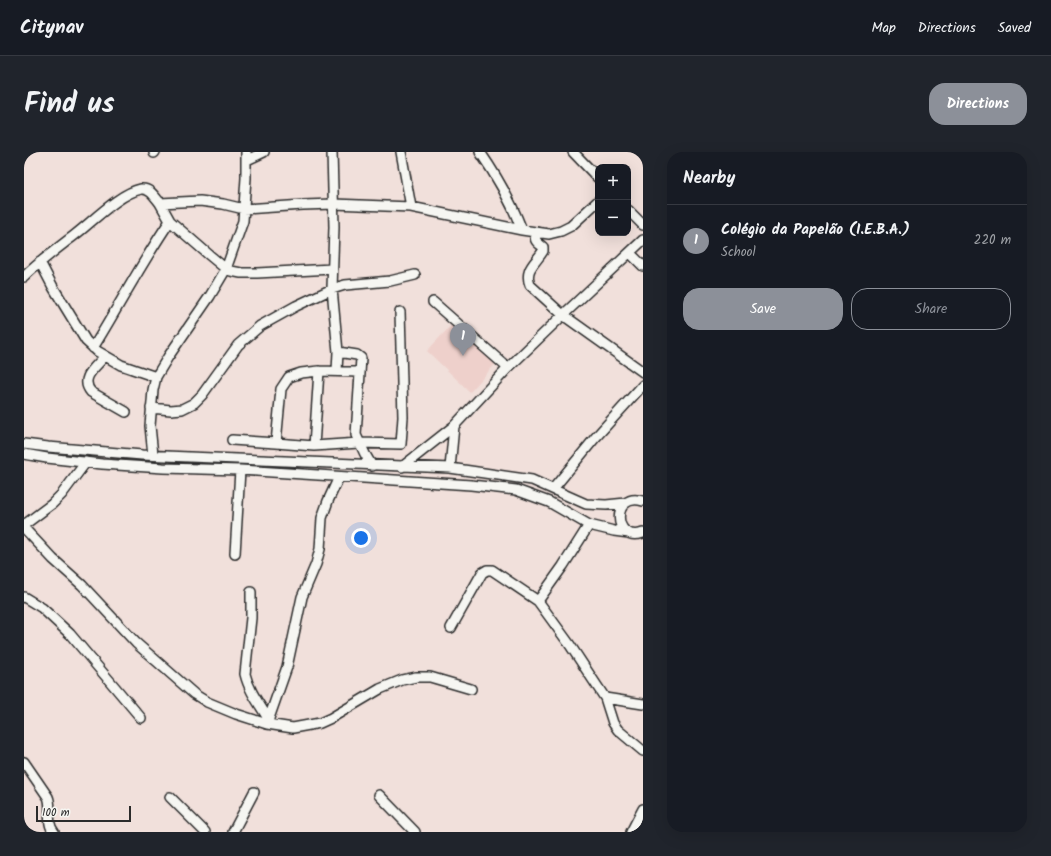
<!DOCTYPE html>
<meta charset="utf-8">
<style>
:root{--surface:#171b24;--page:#20242c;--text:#f1f3f6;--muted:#9ea1a6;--line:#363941;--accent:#8c9099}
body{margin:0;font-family:Kalam,sans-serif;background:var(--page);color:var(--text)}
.controls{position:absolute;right:12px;top:12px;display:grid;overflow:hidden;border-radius:8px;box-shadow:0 4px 16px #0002}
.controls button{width:36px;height:36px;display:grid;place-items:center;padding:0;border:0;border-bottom:1px solid var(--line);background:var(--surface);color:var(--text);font:20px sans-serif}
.scale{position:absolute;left:12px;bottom:10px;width:95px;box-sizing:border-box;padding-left:4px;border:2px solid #2b2b2b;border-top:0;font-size:11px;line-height:14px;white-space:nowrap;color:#2b2b2b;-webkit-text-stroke:3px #f6f6f2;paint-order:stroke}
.you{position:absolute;left:337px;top:386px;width:14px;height:14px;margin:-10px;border:3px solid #fff;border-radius:50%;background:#1a73e8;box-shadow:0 0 0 6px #1a73e833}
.badge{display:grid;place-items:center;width:26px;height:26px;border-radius:50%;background:var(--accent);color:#fff;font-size:13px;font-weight:700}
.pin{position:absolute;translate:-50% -33px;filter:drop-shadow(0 1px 2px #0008)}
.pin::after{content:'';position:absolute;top:21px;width:14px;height:12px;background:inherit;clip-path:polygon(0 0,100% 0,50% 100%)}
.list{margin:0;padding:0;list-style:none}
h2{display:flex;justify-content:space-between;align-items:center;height:52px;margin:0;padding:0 16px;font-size:17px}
h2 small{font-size:13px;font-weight:400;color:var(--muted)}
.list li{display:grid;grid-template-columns:26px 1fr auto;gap:12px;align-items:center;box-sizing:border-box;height:72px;padding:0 16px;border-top:1px solid var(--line)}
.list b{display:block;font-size:15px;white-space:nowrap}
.list p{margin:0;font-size:13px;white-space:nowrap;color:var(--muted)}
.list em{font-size:13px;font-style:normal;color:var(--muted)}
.actions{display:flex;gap:8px;padding:12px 16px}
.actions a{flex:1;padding:9px 0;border:1px solid var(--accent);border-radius:16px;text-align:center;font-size:14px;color:var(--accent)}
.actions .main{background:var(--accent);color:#fff}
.map{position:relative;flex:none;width:619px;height:680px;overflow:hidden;border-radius:16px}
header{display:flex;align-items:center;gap:24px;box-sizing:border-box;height:56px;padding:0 20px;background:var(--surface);border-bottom:1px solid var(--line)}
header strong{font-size:19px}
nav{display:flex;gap:22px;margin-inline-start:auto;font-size:14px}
.intro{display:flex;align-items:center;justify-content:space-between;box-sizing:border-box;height:96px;padding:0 24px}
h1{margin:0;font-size:28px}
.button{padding:10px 18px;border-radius:16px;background:var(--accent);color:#fff;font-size:14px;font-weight:700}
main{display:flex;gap:24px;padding:0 24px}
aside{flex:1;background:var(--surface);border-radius:16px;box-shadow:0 4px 16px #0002}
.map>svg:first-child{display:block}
.built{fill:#eed0cb}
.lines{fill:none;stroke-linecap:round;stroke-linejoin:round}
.minor-casing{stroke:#2b2b2b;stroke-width:12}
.minor{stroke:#f6f6f2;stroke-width:9}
</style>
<header>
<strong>Citynav</strong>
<nav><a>Map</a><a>Directions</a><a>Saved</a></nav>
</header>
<div class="intro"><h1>Find us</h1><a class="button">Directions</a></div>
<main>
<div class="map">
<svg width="619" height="680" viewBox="0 0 619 680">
<rect width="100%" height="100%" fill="#f1e0db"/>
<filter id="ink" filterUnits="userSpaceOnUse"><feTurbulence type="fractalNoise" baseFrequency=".025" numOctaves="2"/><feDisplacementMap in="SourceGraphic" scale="8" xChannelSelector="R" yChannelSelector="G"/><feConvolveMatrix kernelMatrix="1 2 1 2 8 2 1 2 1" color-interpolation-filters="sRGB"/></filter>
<g filter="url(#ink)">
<!-- built -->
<path class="built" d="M431 169 475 208 446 240 403 199Z"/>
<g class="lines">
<defs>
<path id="minor" d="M308 0 310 75 308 137 314 200 333 203 337 206 332 283 341 302 348 314
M377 0 387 55
M456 0C474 26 487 49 498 78
M549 0 574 26
M130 1 131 0
M223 8 240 0
M136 51 146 69 184 102 202 117 207 119 217 121H233L308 117
M604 58 619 73
M513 80C509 89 513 90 519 95V99C512 111 500 117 506 133L539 163 619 220
M606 101 619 114
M16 110 29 135 62 189 73 199 97 213 132 225
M0 125C16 109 34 96 52 82 69 69 96 41 117 37 126 36 131 45 136 51L176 49 199 52 220 57 279 53 310 52 387 55 498 78 525 82 537 79 547 74 574 49
M409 150 484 216
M69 196C95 154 118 110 146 69
M81 204C72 215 55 226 67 240L102 260
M313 219 314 200
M335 220 295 219 277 221 265 225 257 237 252 291 290 294 335 291 377 292 379 265 376 160
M127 256 147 258 158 257 170 251 178 243 214 193 236 174 272 154 308 137 321 133 366 129 391 123
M208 288 252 291
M0 292 24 295 118 303 426 316 508 328 562 352 582 353 602 351
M290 294 295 219
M0 302 23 306 78 312 139 316 216 318 447 333 492 338 525 350 565 373 590 379 605 381
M129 303 126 274 129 238 132 225 144 205 186 144 202 117 219 69 222 26V0
M378 315 430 274 484 216 539 163 619 88
M426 316 430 274
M529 337 571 286 619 233
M619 349C587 339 588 392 619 381
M0 373 28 352 38 342 62 310
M0 376 29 407 58 433 112 491 170 542 183 550 212 562 243 572 269 576 296 571 307 566 356 537 378 528 392 525H406L447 537
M211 402 216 318
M227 440V466L221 522C225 539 236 553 245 568
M0 445 18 456 46 482 117 566
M514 449 539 414 565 373
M427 476 458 421 463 418H468L514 449 546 493 581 546 589 571 594 578 619 599
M581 546 619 552
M243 572 263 515 278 445 292 412 296 397 298 366 304 349 315 325
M0 610 24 645C29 656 21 670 30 680
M355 643 391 680
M146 645 181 680
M209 680 230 640
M607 680 619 657"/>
</defs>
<!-- minor casing -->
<use href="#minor" class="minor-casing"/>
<!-- minor -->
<use href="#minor" class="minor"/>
</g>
</g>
</svg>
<div class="controls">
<button>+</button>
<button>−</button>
</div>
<div class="scale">100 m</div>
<div class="you"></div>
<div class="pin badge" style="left:439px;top:204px">1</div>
</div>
<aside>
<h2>Nearby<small></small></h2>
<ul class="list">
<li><span class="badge">1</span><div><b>Colégio da Papelão (I.E.B.A.)</b><p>School</p></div><em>220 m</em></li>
</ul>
<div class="actions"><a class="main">Save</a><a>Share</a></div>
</aside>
</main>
